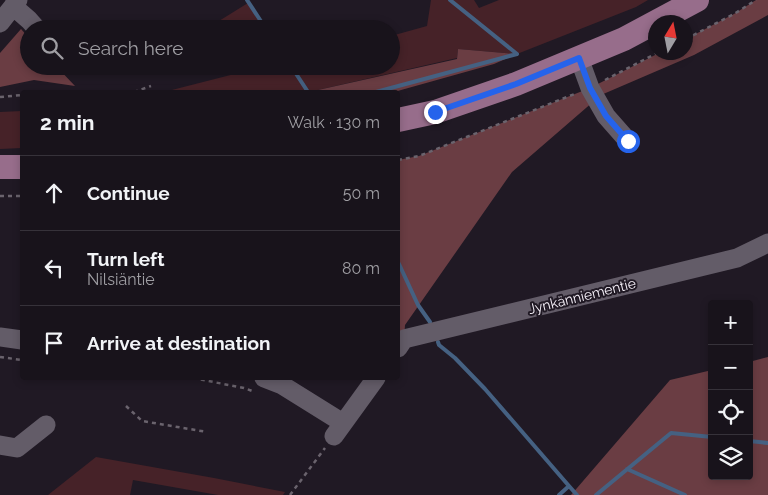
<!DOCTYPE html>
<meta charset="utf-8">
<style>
:root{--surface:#18131b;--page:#252028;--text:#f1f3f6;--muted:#9f9ea3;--line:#36323a}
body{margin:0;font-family:Raleway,sans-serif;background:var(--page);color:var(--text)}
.controls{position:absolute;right:15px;bottom:15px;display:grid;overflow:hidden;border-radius:5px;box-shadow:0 2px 8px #0003}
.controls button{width:45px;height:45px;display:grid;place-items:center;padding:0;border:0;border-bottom:1px solid var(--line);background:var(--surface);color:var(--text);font:25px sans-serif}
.compass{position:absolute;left:648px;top:15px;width:45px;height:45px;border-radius:50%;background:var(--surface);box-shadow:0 2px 8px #0003;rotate:10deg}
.stop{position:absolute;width:15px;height:15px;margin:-11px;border:4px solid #2563eb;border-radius:50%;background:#fff}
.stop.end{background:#2563eb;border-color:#fff;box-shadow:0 1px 5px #0008}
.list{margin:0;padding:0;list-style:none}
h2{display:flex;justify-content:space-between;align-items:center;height:65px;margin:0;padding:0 20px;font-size:21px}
h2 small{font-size:16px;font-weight:400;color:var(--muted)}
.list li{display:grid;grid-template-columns:32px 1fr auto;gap:15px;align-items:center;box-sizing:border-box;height:75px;padding:0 20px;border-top:1px solid var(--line)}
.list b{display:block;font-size:19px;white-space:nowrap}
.list p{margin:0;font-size:16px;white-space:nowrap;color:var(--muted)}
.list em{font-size:16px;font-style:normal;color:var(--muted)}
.icon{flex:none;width:28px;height:28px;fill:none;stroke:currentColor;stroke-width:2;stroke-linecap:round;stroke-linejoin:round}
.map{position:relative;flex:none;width:768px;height:495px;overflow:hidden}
.search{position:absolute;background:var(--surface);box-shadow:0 2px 8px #0003;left:20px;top:20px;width:380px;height:55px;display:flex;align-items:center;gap:12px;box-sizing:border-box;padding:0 18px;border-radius:28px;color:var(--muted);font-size:19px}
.panel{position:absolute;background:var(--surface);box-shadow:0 2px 8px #0003;left:20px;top:90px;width:380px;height:290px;border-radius:5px}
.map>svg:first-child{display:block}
.green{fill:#462228}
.forest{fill:#6a3d43}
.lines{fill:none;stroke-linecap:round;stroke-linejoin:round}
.stream{stroke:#456182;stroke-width:4}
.path{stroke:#6a636d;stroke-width:2.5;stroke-dasharray:4 4;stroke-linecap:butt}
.minor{stroke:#635c68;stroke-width:19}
.major{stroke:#976d8b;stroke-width:24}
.route{stroke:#2563eb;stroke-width:6}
.labels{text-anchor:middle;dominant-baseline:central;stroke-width:4;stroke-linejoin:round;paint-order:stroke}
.street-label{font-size:14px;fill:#f6f1f9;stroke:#201924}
</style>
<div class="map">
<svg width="768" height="495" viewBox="0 0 768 495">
<rect width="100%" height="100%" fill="#201924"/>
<!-- green -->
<path class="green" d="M431 0H474L479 8 499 0H648L636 7 517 54 458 49 457 58 309 92H164L262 67V66H391V36L427 26Z
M248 3 264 29H206Z
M22 111V148L0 149V112Z
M96 457 214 478 285 492 283 495H218L133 480 130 495H48Z"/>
<!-- forest -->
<path class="forest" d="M756 0H768V15L694 55 601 95 512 172 405 325 404 339 398 336V160L419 156 590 88 659 53 686 52V39L734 14Z
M21 29 29 38V66H56L75 86 34 80 0 87V53Z
M458 49 517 54 494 64 394 92H309L457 59Z
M768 357V495H571L670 380 712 370V476H749V362Z"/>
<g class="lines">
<!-- stream -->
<path class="stream" d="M247 0 266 29
M450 0 517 54
M291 66 308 92
M376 92 517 54
M398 263 399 264 418 305 430 322
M438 342 439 345 455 358 485 389 569 486
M749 441 768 443
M627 469 685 495
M559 495 569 486 577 495
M596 495 671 433 712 437"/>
<!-- path -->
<path class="path" d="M686 39 734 14 756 0
M605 80 659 52
M134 92 151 86
M0 97 22 95
M398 160 419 156 577 93
M0 196H22
M0 357 22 360
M193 378 244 388 255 392
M126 406 142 421 207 432
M290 495 325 448"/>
<!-- minor -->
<path class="minor" d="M13 6 29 20 37 29
M0 23 18 0
M579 58 590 88 606 116 628 141
M0 337 22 340
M398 348 404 339 737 258 768 243
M264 378 282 385 343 423
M334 436 376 378
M0 445 17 448 46 425"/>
<!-- major -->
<path class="major" d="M398 120 435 112 516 84 624 39 697 0
M0 167H22"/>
</g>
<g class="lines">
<!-- route -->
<path class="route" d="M435 112 516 84 579 58 590 88 606 116 628 141"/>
</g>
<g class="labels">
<!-- street labels -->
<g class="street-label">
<text transform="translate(582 296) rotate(-14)">Jynkänniementie</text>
</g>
</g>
</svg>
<div class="controls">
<button>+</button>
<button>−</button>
<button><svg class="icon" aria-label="locate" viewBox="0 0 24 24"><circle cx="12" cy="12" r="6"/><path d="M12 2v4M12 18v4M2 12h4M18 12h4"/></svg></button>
<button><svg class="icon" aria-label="layers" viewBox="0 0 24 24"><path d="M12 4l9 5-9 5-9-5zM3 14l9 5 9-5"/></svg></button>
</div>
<svg class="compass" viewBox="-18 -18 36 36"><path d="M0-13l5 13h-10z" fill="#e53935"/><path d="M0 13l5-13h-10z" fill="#9f9ea3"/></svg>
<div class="stop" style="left:628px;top:141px"></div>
<div class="stop end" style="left:435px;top:112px"></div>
<div class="search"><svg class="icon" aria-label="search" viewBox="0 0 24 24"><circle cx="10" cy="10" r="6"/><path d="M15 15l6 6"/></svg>Search here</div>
<section class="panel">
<h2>2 min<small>Walk · 130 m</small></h2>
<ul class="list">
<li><svg class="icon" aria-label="ahead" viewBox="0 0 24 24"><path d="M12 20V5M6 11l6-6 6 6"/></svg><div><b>Continue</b></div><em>50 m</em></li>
<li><svg class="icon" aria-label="left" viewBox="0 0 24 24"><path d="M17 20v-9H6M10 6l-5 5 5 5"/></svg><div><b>Turn left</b><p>Nilsiäntie</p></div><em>80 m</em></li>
<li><svg class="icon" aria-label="arrive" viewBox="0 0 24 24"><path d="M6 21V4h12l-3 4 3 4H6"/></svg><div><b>Arrive at destination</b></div></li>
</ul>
</section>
</div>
